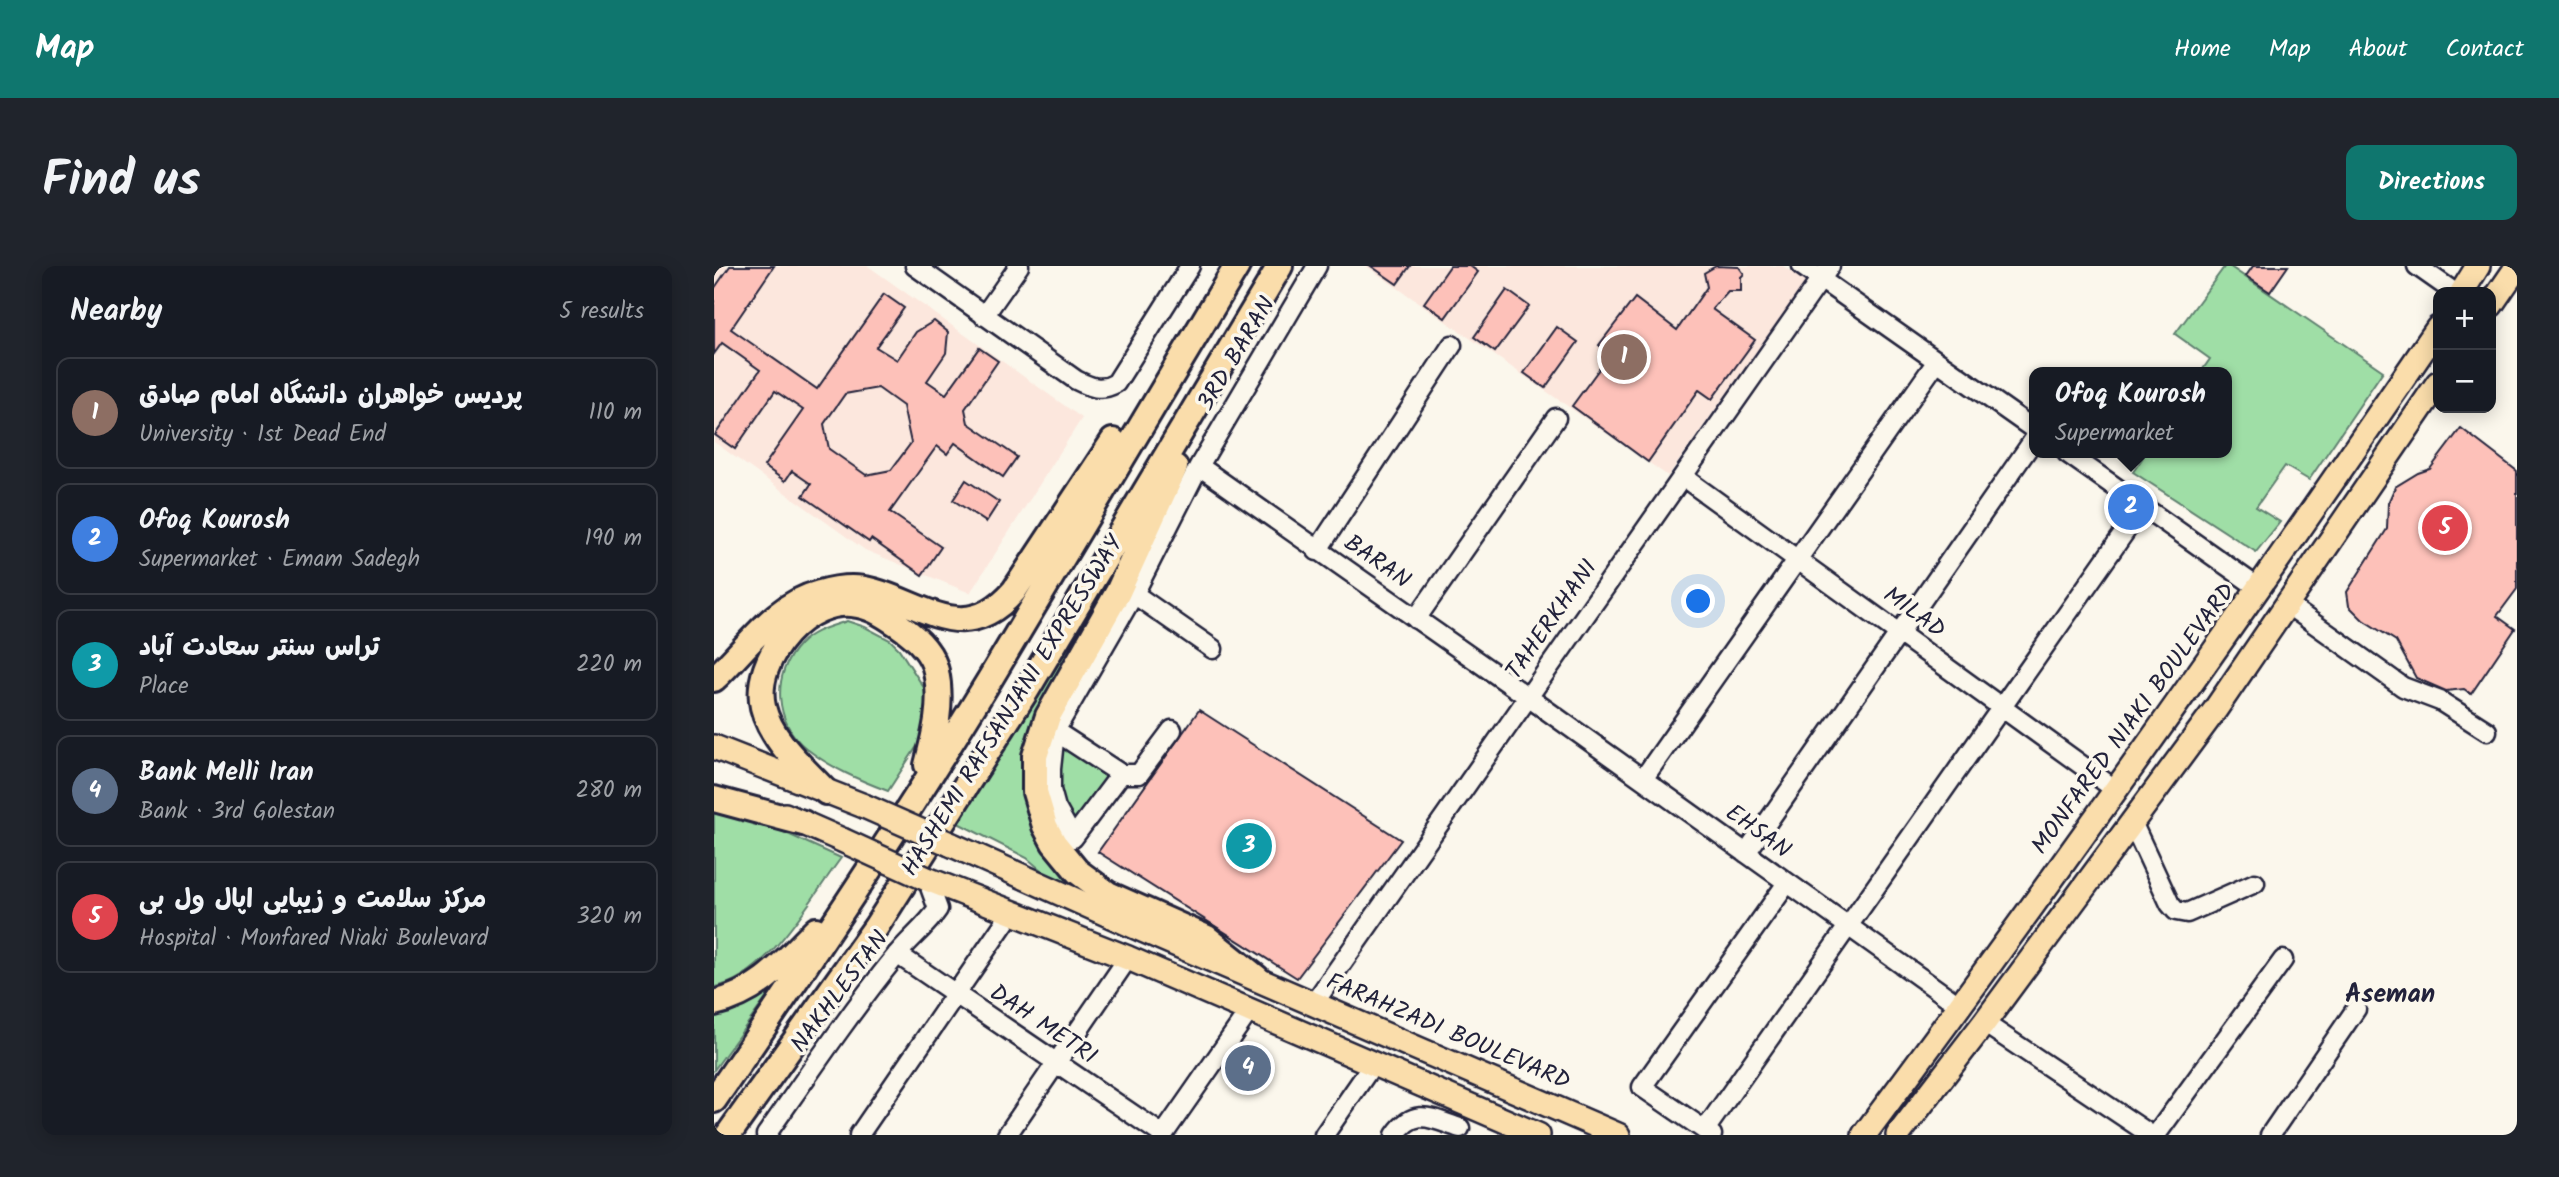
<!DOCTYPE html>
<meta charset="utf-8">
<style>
:root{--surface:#171b24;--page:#20242c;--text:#f1f3f6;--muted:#9ea1a6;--line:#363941;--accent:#0f766e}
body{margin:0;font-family:Kalam,"Playpen Sans Arabic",sans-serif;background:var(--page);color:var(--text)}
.controls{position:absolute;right:21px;top:21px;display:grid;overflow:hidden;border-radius:14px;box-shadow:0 4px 18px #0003}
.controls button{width:63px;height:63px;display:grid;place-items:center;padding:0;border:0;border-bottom:2px solid var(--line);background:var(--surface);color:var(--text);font:35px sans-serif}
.you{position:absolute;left:985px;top:336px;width:24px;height:24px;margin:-18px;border:5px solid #fff;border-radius:50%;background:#1a73e8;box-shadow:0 0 0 10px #1a73e833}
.badge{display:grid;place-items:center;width:46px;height:46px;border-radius:50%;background:var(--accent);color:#fff;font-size:23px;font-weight:700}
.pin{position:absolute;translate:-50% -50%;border:4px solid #fff;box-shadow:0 2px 7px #0006}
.popup{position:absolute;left:1315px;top:101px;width:203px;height:91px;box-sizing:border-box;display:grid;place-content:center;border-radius:14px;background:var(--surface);filter:drop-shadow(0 2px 5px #0005);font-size:23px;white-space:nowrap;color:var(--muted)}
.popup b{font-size:26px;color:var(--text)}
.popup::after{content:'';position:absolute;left:50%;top:100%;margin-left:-14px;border:14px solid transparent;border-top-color:var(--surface)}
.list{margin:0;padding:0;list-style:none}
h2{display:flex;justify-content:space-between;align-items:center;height:91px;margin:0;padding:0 28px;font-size:30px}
h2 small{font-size:23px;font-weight:400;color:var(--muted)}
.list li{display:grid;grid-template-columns:46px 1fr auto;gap:21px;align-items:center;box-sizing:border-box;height:112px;margin:0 14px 14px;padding:0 14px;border:2px solid var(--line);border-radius:14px}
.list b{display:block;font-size:26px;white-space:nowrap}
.list p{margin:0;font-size:23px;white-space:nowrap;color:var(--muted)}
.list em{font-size:23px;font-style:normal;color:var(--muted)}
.map{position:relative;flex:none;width:1803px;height:869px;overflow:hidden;border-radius:14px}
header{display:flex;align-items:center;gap:42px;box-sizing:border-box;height:98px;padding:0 35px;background:var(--accent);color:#fff}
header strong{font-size:33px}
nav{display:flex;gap:38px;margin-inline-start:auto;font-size:24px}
.intro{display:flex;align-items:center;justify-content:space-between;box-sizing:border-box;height:168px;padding:0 42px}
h1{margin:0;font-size:49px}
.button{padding:18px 32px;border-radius:14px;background:var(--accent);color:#fff;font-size:24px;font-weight:700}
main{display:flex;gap:42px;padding:0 42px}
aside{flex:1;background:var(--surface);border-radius:14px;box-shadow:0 4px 18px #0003}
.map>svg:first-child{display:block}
.built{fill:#fce7dd}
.green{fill:#9fdea6;stroke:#608070;stroke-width:2}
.building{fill:#fdc1b9;stroke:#22223b;stroke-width:2;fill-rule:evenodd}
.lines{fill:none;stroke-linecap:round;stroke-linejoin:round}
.minor-casing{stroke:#22223b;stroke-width:23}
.major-casing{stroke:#22223b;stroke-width:28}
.highway-casing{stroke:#22223b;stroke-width:30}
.minor{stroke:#fbf7ec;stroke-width:18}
.major{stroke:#faddab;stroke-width:23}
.highway{stroke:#faddab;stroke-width:24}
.major-bridge-casing{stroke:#22223b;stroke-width:28;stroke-linecap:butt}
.major-bridge{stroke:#faddab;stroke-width:23}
.labels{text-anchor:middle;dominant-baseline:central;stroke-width:7;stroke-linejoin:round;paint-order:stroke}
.street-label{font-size:24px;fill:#22223b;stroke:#fbf7ec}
.neighbourhood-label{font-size:26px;font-weight:bold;fill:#22223b;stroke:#fbf7ec}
</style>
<header>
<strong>Map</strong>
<nav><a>Home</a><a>Map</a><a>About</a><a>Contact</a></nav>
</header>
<div class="intro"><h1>Find us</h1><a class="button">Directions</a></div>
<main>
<aside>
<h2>Nearby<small>5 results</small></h2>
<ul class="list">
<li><span class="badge" style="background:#8d6e63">1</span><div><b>پردیس خواهران دانشگاه امام صادق</b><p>University · 1st Dead End</p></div><em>110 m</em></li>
<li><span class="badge" style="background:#3f7fe0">2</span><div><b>Ofoq Kourosh</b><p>Supermarket · Emam Sadegh</p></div><em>190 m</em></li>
<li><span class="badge" style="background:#0f9aa8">3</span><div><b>تراس سنتر سعادت آباد</b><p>Place</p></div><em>220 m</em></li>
<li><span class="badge" style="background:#5c6f8a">4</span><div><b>Bank Melli Iran</b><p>Bank · 3rd Golestan</p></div><em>280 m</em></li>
<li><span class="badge" style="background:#e0444e">5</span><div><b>مرکز سلامت و زیبایی اپال ول بی</b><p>Hospital · Monfared Niaki Boulevard</p></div><em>320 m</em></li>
</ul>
</aside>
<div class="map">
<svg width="1803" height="869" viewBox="0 0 1803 869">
<rect width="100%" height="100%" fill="#fbf7ec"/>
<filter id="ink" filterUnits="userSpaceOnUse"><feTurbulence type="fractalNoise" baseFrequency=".0143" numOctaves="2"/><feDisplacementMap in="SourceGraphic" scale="14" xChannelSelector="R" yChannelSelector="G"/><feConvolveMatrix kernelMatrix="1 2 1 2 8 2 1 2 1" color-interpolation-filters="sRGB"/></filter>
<g filter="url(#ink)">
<!-- built -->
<path class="built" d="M0 0H154L368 152 256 327 151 284 0 176Z
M652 0H1069L1092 16 954 210Z"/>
<!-- green -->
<path class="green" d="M1511 0H1515L1669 105 1595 214 1571 200 1542 241 1566 256 1542 286 1419 206 1432 187H1513V106H1487L1496 93 1461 68Z
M456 201 369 381 327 560 444 657 334 610 313 592 240 555Z
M133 355 151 361 176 374 185 383 212 425 215 440 207 474 174 525C145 514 117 502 93 483 60 457 57 408 86 378 99 364 116 361 133 355Z
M350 480 394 509 395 515 366 556 350 547C344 531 339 494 350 480Z
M0 540 65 564 127 592C97 632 53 713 0 721Z
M71 706 0 804V748C32 744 48 726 71 706Z"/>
<!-- building -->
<path class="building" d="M16 0H60L17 63 103 123 170 28 190 42 162 81 183 94 202 66 220 55 234 66 232 87 213 115 232 128 265 82 284 95 251 143 254 157 303 191 289 211 241 177 233 188 223 180 176 246 227 281 208 309 157 273 155 276 89 230 97 218 78 205 71 215 50 200 89 144 61 125 21 183 1 169 46 104 8 77 0 88V23ZM164 122 189 140 197 177 177 204 152 209 115 183 110 158 131 128Z
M657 0H696L683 18Z
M736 0H756L764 6 731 52 710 37Z
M1002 0 1025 1 1030 8 1027 11V25H1014L998 43 1041 74 998 133 985 124 934 196 858 140 896 88 885 79 921 32 963 64 993 21 990 7Z
M1539 0H1574L1556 26 1532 10Z
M793 24 815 40 781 86 760 71Z
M843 61 864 76 831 122 810 107Z
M1747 162 1803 205V323L1783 350 1801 363 1757 428 1750 423 1732 425 1702 412 1682 375 1649 354 1635 340 1633 326 1673 263 1674 237 1681 221 1704 207 1716 203Z
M252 214 285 236 272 256 239 234Z
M485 444 687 574 583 712 384 586Z"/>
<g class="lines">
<defs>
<path id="minor" d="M201 0 362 114C376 121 387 126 402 117L476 0
M1088 0 1321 164
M1703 0 1740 26
M270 50 305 0
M1353 187 1546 323
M485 200 814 431 1246 740
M969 211 1402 524
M603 285 738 79
M420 328 499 383
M1574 339 1689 421 1726 435 1773 465
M702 353 842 152
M341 465 407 508
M407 508 359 572 342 542 337 524V503L341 465 420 328 485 200 603 0
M407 508H425L458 464
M929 513 1223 95
M1418 556 1456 638 1462 645 1473 647 1541 617
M1032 587 1321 172
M183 688 449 869
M600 737 1116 0
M1270 757 1437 869
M991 864 1429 240
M52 869C94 809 135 748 181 691 194 674 212 661 224 643L213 613
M145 869 298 646
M293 869 414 692
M449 869 536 744
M610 869 659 798
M681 869C701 840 718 853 746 862
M998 869 928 821 1073 617
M1442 869 1569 694
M1556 869 1642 743"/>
<path id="major" d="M1748 26 1764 0
M1777 39 1803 1
M0 481 150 540
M71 549 128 574
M236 578 426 663 904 869
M213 613 414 692 824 869
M1150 869C1348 604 1538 334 1724 62
M1184 869 1270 757 1501 444 1724 117"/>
<path id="highway" d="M461 201 404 326 334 450 321 490V526L331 560 340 577 363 605 394 628 493 672 543 712
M0 413C34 382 59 339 106 327 123 322 142 320 159 325 213 340 251 380 300 325L399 175
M112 526C89 501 57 475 49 441 38 392 93 328 144 339 160 342 173 351 186 360 202 371 218 386 222 405 229 437 221 468 213 499
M0 533 89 557
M0 737C45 727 71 695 102 664
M0 834C95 696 189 556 276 413 359 276 440 137 523 0
M14 869 162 661 312 425 566 0"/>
</defs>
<!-- minor casing -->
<use href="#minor" class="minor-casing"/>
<!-- major casing -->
<use href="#major" class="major-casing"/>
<!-- highway casing -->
<use href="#highway" class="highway-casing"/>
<!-- minor -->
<use href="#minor" class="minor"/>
<!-- major -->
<use href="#major" class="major"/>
<!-- highway -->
<use href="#highway" class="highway"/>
<defs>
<path id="major-bridge" d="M150 540 236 578
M128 574 213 613"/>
</defs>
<!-- major-bridge casing -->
<use href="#major-bridge" class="major-bridge-casing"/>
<!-- major-bridge -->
<use href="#major-bridge" class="major-bridge"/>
</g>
</g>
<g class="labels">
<!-- street labels -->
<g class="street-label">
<text transform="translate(523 88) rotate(-59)">3RD BARAN</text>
<text transform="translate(663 296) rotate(35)">BARAN</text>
<text transform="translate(1200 347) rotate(36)">MILAD</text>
<text transform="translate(838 354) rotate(-55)">TAHERKHANI</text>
<text transform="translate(299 440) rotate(-58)">HASHEMI RAFSANJANI EXPRESSWAY</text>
<text transform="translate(1420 453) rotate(-54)">MONFARED NIAKI BOULEVARD</text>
<text transform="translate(1044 566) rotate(36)">EHSAN</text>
<text transform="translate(126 726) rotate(-53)">NAKHLESTAN</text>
<text transform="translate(329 759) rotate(34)">DAH METRI</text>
<text transform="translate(734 766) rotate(23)">FARAHZADI BOULEVARD</text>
</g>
<!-- neighbourhood labels -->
<g class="neighbourhood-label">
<text x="1676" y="729">Aseman</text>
</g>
</g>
</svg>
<div class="controls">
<button>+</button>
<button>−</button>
</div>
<div class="you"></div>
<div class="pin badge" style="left:910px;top:91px;background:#8d6e63">1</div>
<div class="pin badge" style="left:1417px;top:241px;background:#3f7fe0">2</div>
<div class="popup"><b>Ofoq Kourosh</b>Supermarket</div>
<div class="pin badge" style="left:535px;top:580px;background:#0f9aa8">3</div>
<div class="pin badge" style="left:534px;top:802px;background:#5c6f8a">4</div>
<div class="pin badge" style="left:1731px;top:262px;background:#e0444e">5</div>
</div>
</main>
